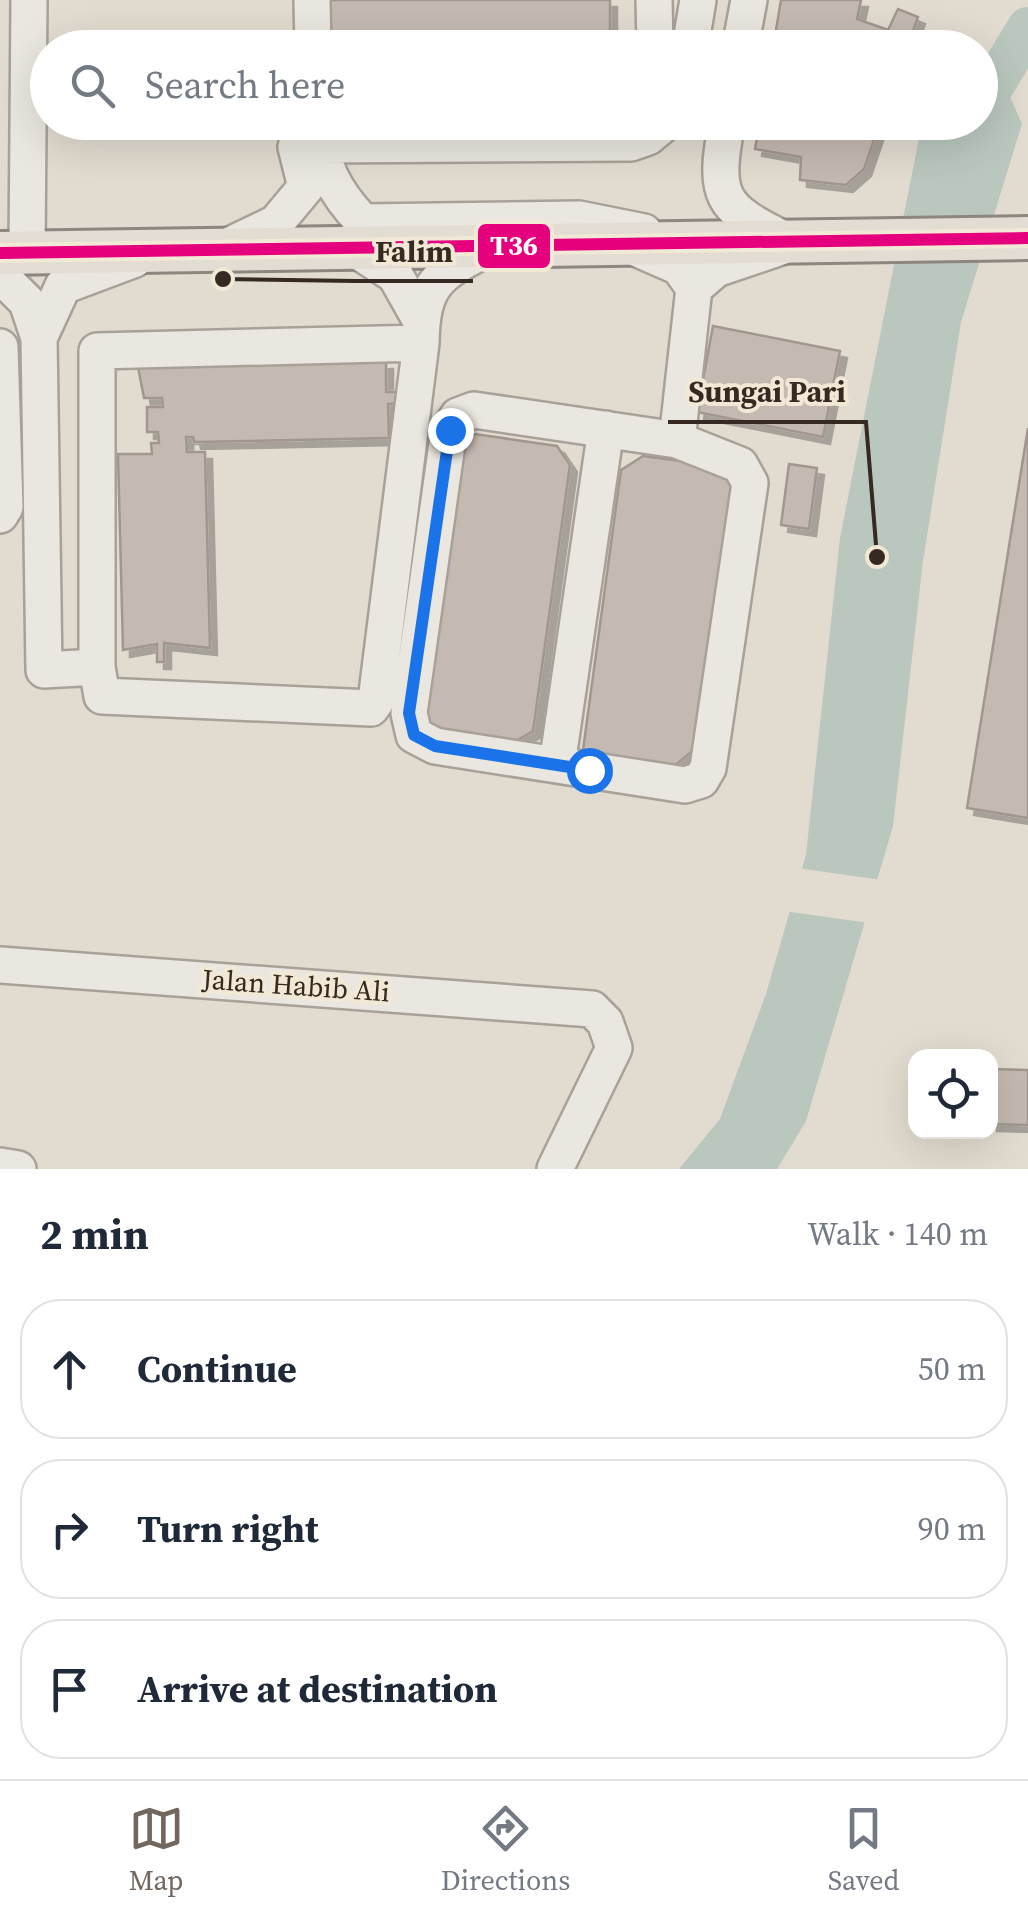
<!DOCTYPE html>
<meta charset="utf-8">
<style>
:root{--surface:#fff;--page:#f6f6f7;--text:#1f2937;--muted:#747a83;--line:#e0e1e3;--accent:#72675e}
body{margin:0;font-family:"Source Serif 4",serif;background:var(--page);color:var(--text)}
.controls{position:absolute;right:30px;bottom:30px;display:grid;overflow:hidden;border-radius:20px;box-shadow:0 10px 40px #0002}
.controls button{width:90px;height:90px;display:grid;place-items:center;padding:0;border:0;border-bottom:2px solid var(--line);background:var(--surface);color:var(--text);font:50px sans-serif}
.stop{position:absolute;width:30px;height:30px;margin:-22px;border:8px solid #1a73e8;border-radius:50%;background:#fff}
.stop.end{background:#1a73e8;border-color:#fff;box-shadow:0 2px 10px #0008}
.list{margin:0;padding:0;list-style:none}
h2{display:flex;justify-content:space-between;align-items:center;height:130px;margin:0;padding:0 40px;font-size:42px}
h2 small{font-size:32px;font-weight:400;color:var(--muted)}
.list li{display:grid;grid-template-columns:65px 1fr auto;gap:30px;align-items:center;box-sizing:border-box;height:140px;margin:0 20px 20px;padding:0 20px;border:2px solid var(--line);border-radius:40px}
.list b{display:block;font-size:38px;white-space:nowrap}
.list em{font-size:32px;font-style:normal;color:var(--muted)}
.icon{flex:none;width:55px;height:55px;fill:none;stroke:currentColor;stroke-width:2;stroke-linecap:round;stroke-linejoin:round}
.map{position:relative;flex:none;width:1028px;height:1169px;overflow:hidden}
.search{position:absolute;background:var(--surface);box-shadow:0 10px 40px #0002;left:30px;right:30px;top:30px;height:110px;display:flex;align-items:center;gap:25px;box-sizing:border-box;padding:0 35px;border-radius:55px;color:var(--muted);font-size:38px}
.sheet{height:610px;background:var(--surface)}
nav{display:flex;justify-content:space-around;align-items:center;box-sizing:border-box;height:140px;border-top:2px solid var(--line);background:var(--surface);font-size:28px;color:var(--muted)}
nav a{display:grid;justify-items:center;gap:5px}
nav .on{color:var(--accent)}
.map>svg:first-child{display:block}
.water{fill:#b9c7be}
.pier{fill:#e2dbd0}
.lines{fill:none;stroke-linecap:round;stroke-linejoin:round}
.river{stroke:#b9c7be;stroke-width:42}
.building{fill:#c5bab1;stroke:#a2978f;stroke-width:2.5;filter:url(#shadow)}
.minor-casing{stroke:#a8a198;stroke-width:40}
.major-casing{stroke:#8d867f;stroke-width:48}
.minor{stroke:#eae7e0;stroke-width:35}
.major{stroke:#e2dcd2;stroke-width:42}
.bus-1-casing{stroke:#f2e8d6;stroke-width:20}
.bus-1{stroke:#e5007d;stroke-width:12}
.route{stroke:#1a73e8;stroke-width:12}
.labels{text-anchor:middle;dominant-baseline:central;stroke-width:8;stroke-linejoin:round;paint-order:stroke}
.street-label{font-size:28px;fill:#362921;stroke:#f2e8d6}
.leader{fill:none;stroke:#362921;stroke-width:4}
.callout-dot{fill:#362921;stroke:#f2e8d6;stroke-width:4}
.callout-label{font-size:30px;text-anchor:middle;font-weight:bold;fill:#362921;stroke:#f2e8d6;stroke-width:8;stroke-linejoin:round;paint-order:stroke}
.line-badge{stroke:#f2e8d6;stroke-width:4}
.badge-label{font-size:28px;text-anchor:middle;font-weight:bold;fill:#fff}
</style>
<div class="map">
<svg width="1028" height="1169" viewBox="0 0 1028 1169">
<defs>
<filter id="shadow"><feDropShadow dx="7" dy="7" stdDeviation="0" flood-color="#0004"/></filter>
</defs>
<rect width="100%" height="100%" fill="#e2dbd0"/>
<!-- water -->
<path class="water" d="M1000 74 1022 124 961 322 923 561 893 826 806 1121 777 1169H679L720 1119 766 994 806 855 840 538 922 123 980 122 981 78Z"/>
<!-- pier -->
<path class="pier" d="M797 868 882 880 869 923 784 911Z"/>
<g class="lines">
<!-- river -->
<path class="river" d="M980 107 1028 28"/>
</g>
<!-- building -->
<path class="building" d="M327 0H610V48H328Z
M781 0H861L857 19 888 30 898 9 918 17 907 48H773Z
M329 122H493L329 128Z
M760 122H880L864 169 846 185 800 180 801 157 755 149Z
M713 326 840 351 823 437 697 412Z
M386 362V392H407L408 403 388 404 389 438 194 442 193 437H186L187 452H205L210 648 164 643V662H157V644L123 650 118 454H152L151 443H159L158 432H147V407H163L162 398H144L138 367Z
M1028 428V818L967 808Z
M475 434 557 446 570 465 533 731 507 746 435 736 419 713 452 450Z
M643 456 718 466 735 487 702 743 673 767 583 750 621 470Z
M789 464 817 468 809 529 781 525Z
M990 1069 1028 1070V1125L990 1124Z"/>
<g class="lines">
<defs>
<path id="minor" d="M312 0 313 48
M654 0 655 48
M690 48 698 0
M740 48 749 0
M317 122C320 164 334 192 363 222L579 219 644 232
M727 122C713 196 719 208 786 240
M318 145 631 143 648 137 666 122
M226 247 276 223 306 187 296 147
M633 247 679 267 694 288 677 440
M355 249 395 275 421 321
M27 252 29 0
M0 275 27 302 39 338 44 670 97 667
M694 288 716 269 781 247
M39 338 63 286 135 259
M421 343 376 701 371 708 102 696 97 667V351Z
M421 343C422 283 438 274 488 248
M0 347 5 507 0 515
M474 410 677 440 740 465 750 483 708 768 701 780 685 785 435 746 414 735 409 713 449 430 458 416Z
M557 765 606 429
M0 965 592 1009 605 1022 614 1048 555 1169
M0 1166 18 1169"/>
<path id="major" d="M0 253 1028 238"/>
</defs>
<!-- minor casing -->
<use href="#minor" class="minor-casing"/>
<!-- major casing -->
<use href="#major" class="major-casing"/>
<!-- minor -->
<use href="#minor" class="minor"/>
<!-- major -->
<use href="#major" class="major"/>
<defs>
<path id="bus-1" d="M0 253 1028 238"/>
</defs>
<!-- bus-1 casing -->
<use href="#bus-1" class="bus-1-casing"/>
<!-- bus-1 -->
<use href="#bus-1" class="bus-1"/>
</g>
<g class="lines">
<!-- route -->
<path class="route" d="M450 430 409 713 414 735 435 746 589 770"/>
</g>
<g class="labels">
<!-- street labels -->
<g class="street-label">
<text transform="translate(296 985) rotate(4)">Jalan Habib Ali</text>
</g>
</g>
<!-- callouts -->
<path class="leader" d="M223 279L355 281H473M877 557L866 422H668"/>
<g class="callout-dot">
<circle cx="223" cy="279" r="10"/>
<circle cx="877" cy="557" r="10"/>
</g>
<g class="callout-label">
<text x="414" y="262">Falim</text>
<text x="767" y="402">Sungai Pari</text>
</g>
<rect class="line-badge" x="476" y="222" width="76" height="48" rx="10" fill="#e5007d"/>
<g class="badge-label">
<text x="514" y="255">T36</text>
</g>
</svg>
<div class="controls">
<button><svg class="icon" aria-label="locate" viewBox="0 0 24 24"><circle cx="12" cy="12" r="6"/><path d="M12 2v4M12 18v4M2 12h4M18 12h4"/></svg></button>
</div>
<div class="stop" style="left:589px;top:770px"></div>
<div class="stop end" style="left:450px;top:430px"></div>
<div class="search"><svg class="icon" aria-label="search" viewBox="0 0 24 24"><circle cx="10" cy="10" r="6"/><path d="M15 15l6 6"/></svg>Search here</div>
</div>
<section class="sheet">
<h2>2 min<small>Walk · 140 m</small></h2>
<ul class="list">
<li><svg class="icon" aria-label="ahead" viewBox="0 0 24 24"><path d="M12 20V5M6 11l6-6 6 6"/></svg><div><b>Continue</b></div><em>50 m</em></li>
<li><svg class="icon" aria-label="right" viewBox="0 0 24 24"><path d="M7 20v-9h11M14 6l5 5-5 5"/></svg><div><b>Turn right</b></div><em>90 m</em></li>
<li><svg class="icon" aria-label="arrive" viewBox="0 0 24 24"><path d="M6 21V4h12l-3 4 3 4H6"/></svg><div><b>Arrive at destination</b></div></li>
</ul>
</section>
<nav>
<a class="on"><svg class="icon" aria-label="map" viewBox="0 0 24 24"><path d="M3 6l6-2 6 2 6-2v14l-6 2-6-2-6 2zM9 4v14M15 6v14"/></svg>Map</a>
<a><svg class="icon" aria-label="directions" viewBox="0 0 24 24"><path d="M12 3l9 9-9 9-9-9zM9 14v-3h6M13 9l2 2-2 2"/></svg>Directions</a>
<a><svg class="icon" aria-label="saved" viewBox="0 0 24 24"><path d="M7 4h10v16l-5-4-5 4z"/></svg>Saved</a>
</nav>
